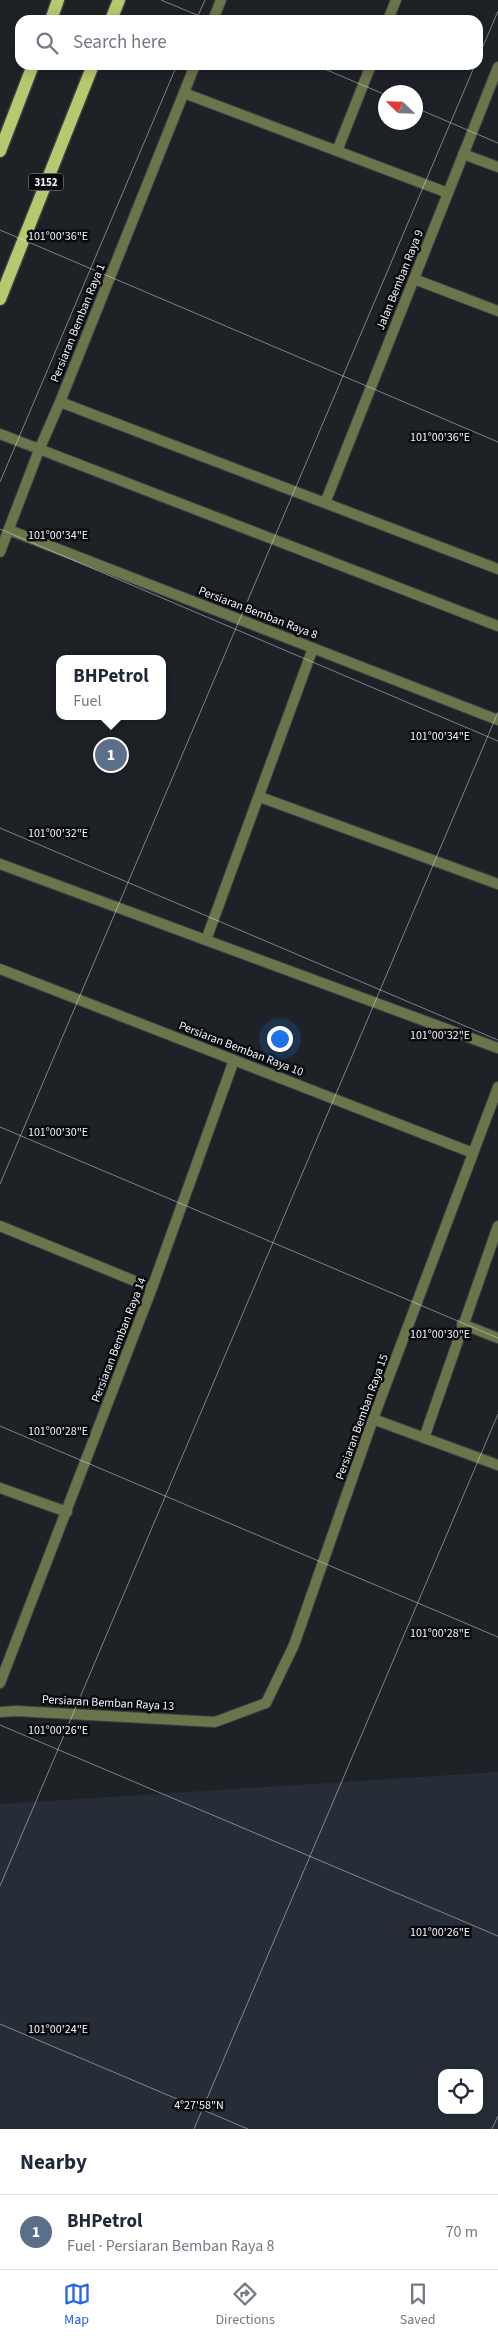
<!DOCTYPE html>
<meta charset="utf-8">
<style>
:root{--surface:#fff;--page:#f2f2f3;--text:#1f2937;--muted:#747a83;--line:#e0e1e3;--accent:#2563eb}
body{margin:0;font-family:"Source Sans 3",sans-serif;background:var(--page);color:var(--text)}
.controls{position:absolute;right:15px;bottom:15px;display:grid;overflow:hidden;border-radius:10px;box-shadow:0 2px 12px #0003}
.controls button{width:45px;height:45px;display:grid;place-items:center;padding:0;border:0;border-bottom:1px solid var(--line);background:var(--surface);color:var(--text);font:25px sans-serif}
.compass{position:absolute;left:378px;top:85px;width:45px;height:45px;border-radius:50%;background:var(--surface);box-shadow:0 2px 12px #0003;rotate:293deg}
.you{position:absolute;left:279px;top:1038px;width:18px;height:18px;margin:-12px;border:4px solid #fff;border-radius:50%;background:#1a73e8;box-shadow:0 0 0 8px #1a73e833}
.badge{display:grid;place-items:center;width:32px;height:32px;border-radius:50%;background:var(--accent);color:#fff;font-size:16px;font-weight:700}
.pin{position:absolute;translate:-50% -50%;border:2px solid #fff;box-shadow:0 1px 5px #0006}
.popup{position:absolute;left:56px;top:655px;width:110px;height:65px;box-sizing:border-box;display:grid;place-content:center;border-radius:10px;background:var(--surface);filter:drop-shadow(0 1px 4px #0005);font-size:16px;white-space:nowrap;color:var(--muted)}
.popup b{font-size:19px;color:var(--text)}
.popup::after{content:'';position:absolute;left:50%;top:100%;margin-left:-10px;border:10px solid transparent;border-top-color:var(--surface)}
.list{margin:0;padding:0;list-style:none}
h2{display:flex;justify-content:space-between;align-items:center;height:65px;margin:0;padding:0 20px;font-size:21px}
h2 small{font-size:16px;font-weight:400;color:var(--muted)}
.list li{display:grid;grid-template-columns:32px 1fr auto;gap:15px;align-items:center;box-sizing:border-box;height:75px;padding:0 20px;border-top:1px solid var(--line)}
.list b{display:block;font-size:19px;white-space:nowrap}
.list p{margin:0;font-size:16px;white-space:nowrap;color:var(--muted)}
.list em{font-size:16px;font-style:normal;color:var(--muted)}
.icon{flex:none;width:28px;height:28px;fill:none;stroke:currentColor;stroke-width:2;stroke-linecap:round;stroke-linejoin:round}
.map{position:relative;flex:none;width:498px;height:2129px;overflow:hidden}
.search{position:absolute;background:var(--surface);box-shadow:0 2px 12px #0003;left:15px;right:15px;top:15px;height:55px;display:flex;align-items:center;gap:12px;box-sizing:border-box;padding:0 18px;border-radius:15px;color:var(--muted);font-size:19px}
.sheet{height:140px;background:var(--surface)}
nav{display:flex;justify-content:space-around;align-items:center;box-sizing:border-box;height:70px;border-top:1px solid var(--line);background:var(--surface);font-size:14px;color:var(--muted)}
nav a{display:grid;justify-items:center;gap:2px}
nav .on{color:var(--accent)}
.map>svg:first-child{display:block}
.built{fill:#262d37;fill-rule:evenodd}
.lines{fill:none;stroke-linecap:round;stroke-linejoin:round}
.lane-casing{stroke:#3c3f44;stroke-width:12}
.street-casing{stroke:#3c3f44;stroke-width:12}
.primary-casing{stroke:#3c3f44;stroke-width:15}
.lane{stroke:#6b744a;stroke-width:10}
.street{stroke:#6b744a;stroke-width:10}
.primary{stroke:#b7c86e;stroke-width:12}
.ticks{fill:none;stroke:#f1f4f7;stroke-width:1;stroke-opacity:0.45}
.labels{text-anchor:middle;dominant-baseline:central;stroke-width:5;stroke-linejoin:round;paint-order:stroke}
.shield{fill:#0a0b0e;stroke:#acaeb1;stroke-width:1}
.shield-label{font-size:11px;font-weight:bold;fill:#f1f4f7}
.street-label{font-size:12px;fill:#f1f4f7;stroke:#0a0b0e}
.ticks-label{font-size:12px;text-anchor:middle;fill:#f1f4f7;stroke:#0a0b0e;stroke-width:5;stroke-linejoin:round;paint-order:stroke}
</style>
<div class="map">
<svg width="498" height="2129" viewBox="0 0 498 2129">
<rect width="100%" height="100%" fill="#1e2227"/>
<!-- built -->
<path class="built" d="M498 1772V2129H0V1804ZM442 2073H479V2110H442Z"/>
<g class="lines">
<defs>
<path id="lane" d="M388 20 396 0
M184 93 448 193
M337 151 371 65
M463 154 498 167
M260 797 498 884
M206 940 313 648
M462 1324 498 1338"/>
<path id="street" d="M213 20 221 0
M414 279 498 311
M60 402 498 569
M0 434 498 626
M325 503 498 67
M9 530 498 720
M0 552 39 450 60 402 195 65
M0 864 498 1048
M0 969 473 1153
M0 1226 152 1288
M373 1419 498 1465
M424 1438 498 1226
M0 1488 67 1512
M0 1683 152 1288 234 1060
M0 1712 17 1711 215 1722 266 1703 294 1645 373 1419 498 1087"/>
<path id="primary" d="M51 20 58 0
M111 20 119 0
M0 151 33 65
M0 299 93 65"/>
</defs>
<!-- lane casing -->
<use href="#lane" class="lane-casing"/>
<!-- street casing -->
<use href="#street" class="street-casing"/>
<!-- primary casing -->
<use href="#primary" class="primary-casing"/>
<!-- lane -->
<use href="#lane" class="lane"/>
<!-- street -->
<use href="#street" class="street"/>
<!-- primary -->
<use href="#primary" class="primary"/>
</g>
<!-- ticks -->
<path class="ticks" d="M161 0 209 20M196 20 205 0M478 58 498 11M315 65 386 95M416 108 498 143M0 230 498 442M0 482 177 65M0 529 498 741M0 828 498 1040M0 1127 498 1338M0 1184 475 65M0 1426 498 1637M0 1725 498 1936M0 1886 498 712M0 2024 248 2129M194 2129 498 1414M492 2129 498 2116"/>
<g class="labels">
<!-- shield labels -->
<rect class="shield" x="28.5" y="173.5" width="35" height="17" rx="4"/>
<g class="shield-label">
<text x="46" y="182">3152</text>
</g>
<!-- street labels -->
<g class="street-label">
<text transform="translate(400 280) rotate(-68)">Jalan Bemban Raya 9</text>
<text transform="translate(78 323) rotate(-68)">Persiaran Bemban Raya 1</text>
<text transform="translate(258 613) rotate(21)">Persiaran Bemban Raya 8</text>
<text transform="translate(241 1049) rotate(21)">Persiaran Bemban Raya 10</text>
<text transform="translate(119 1340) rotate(-69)">Persiaran Bemban Raya 14</text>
<text transform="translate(362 1417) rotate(-70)">Persiaran Bemban Raya 15</text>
<text transform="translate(108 1703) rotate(3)">Persiaran Bemban Raya 13</text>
</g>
</g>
<g class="ticks-label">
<text x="58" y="240">101°00'36"E</text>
<text x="440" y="441">101°00'36"E</text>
<text x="58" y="539">101°00'34"E</text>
<text x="440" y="740">101°00'34"E</text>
<text x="58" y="837">101°00'32"E</text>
<text x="440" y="1039">101°00'32"E</text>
<text x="58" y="1136">101°00'30"E</text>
<text x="440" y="1338">101°00'30"E</text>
<text x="58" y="1435">101°00'28"E</text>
<text x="440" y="1637">101°00'28"E</text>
<text x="58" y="1734">101°00'26"E</text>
<text x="440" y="1936">101°00'26"E</text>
<text x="58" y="2033">101°00'24"E</text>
<text x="199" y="2109">4°27'58"N</text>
</g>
</svg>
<div class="controls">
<button><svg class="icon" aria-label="locate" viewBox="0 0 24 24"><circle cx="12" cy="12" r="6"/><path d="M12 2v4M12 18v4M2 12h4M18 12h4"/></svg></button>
</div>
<svg class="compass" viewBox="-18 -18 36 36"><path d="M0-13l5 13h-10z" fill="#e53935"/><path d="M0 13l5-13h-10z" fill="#747a83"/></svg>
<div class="you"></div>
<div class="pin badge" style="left:111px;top:755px;background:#5c6f8a">1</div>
<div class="popup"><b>BHPetrol</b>Fuel</div>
<div class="search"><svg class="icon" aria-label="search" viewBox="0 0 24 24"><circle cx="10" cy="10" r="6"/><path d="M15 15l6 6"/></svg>Search here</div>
</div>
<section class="sheet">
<h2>Nearby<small></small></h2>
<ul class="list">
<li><span class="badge" style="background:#5c6f8a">1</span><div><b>BHPetrol</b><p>Fuel · Persiaran Bemban Raya 8</p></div><em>70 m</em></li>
</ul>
</section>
<nav>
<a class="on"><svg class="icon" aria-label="map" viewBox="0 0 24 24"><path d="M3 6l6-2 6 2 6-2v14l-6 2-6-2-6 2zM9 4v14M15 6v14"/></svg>Map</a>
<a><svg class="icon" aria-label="directions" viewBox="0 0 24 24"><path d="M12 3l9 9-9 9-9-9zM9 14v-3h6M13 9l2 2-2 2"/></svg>Directions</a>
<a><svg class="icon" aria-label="saved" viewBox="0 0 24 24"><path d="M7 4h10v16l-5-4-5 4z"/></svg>Saved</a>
</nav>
